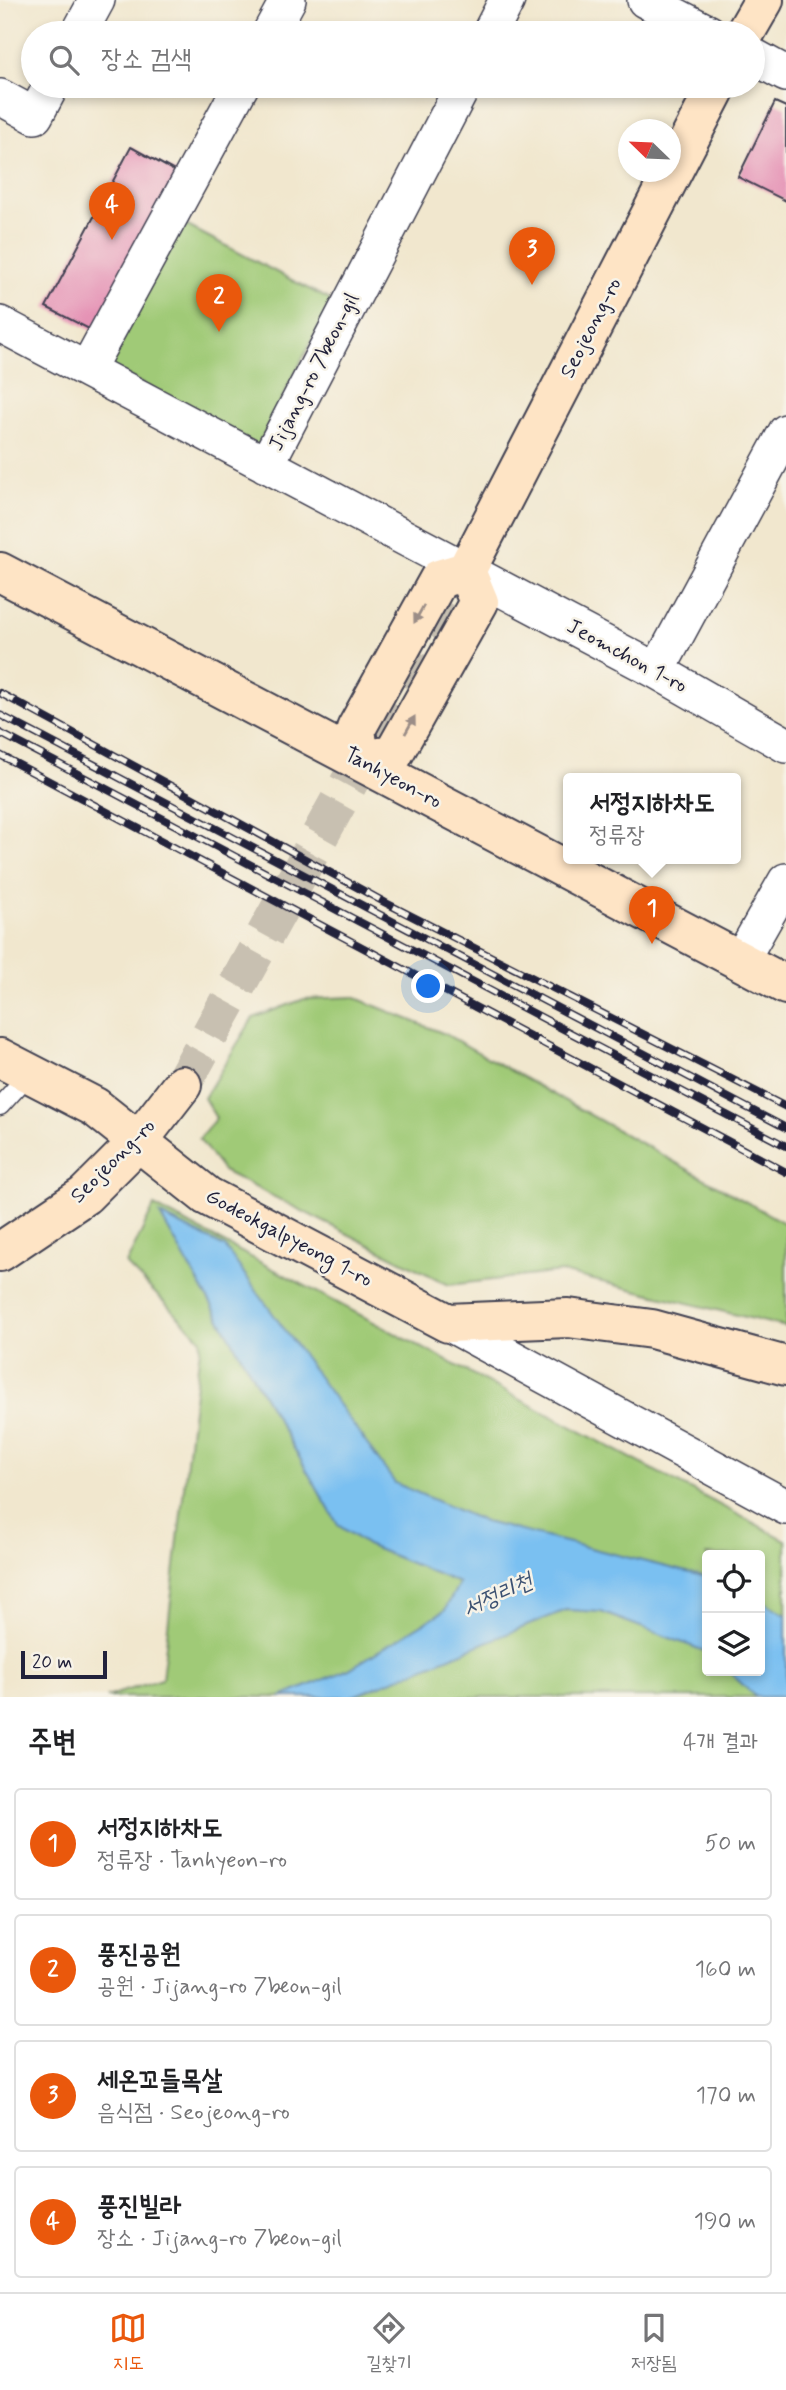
<!DOCTYPE html>
<html lang="ko">
<meta charset="utf-8">
<style>
:root{--surface:#fff;--page:#f2f2f2;--text:#202124;--muted:#757577;--line:#e0e0e0;--accent:#ea580c}
body{margin:0;font-family:Mynerve,"Poor Story",sans-serif;background:var(--page);color:var(--text)}
.controls{position:absolute;right:21px;bottom:21px;display:grid;overflow:hidden;border-radius:7px;box-shadow:0 4px 10px #0003}
.controls button{width:63px;height:63px;display:grid;place-items:center;padding:0;border:0;border-bottom:2px solid var(--line);background:var(--surface);color:var(--text);font:35px sans-serif}
.compass{position:absolute;left:618px;top:119px;width:63px;height:63px;border-radius:50%;background:var(--surface);box-shadow:0 4px 10px #0003;rotate:293deg}
.scale{position:absolute;left:21px;bottom:18px;width:86px;box-sizing:border-box;padding-left:7px;border:4px solid #22223b;border-top:0;font-size:19px;line-height:24px;white-space:nowrap;color:#22223b;-webkit-text-stroke:5px #f7f3e8;paint-order:stroke}
.you{position:absolute;left:429px;top:987px;width:24px;height:24px;margin:-18px;border:5px solid #fff;border-radius:50%;background:#1a73e8;box-shadow:0 0 0 10px #1a73e833}
.badge{display:grid;place-items:center;width:46px;height:46px;border-radius:50%;background:var(--accent);color:#fff;font-size:23px;font-weight:700}
.pin{position:absolute;translate:-50% -58px;filter:drop-shadow(0 2px 4px #0008)}
.pin::after{content:'';position:absolute;top:37px;width:24px;height:21px;background:inherit;clip-path:polygon(0 0,100% 0,50% 100%)}
.popup{position:absolute;left:563px;top:773px;width:178px;height:91px;box-sizing:border-box;display:grid;place-content:center;border-radius:7px;background:var(--surface);filter:drop-shadow(0 2px 5px #0005);font-size:23px;white-space:nowrap;color:var(--muted)}
.popup b{font-size:26px;color:var(--text)}
.popup::after{content:'';position:absolute;left:50%;top:100%;margin-left:-14px;border:14px solid transparent;border-top-color:var(--surface)}
.list{margin:0;padding:0;list-style:none}
h2{display:flex;justify-content:space-between;align-items:center;height:91px;margin:0;padding:0 28px;font-size:30px}
h2 small{font-size:23px;font-weight:400;color:var(--muted)}
.list li{display:grid;grid-template-columns:46px 1fr auto;gap:21px;align-items:center;box-sizing:border-box;height:112px;margin:0 14px 14px;padding:0 14px;border:2px solid var(--line);border-radius:7px}
.list b{display:block;font-size:26px;white-space:nowrap}
.list p{margin:0;font-size:23px;white-space:nowrap;color:var(--muted)}
.list em{font-size:23px;font-style:normal;color:var(--muted)}
.icon{flex:none;width:38px;height:38px;fill:none;stroke:currentColor;stroke-width:2;stroke-linecap:round;stroke-linejoin:round}
.map{position:relative;flex:none;width:786px;height:1697px;overflow:hidden}
.search{position:absolute;background:var(--surface);box-shadow:0 4px 10px #0003;left:21px;right:21px;top:21px;height:77px;display:flex;align-items:center;gap:18px;box-sizing:border-box;padding:0 24px;border-radius:38px;color:var(--muted);font-size:26px}
.sheet{height:595px;background:var(--surface)}
nav{display:flex;justify-content:space-around;align-items:center;box-sizing:border-box;height:98px;border-top:2px solid var(--line);background:var(--surface);font-size:19px;color:var(--muted)}
nav a{display:grid;justify-items:center;gap:4px}
nav .on{color:var(--accent)}
.map>svg:first-child{display:block}
.green{fill:#a0ca77;stroke:#617659;stroke-width:2;fill-rule:evenodd}
.water{fill:#7ac0f1;stroke:#4e7196;stroke-width:2}
.building{fill:#e593b5}
.lines{fill:none;stroke-linecap:round;stroke-linejoin:round}
.secondary-tunnel{stroke:#c8c0b1;stroke-width:38;stroke-dasharray:38 19;stroke-linecap:butt}
.lane-casing{stroke:#414051;stroke-width:21}
.street-casing{stroke:#414051;stroke-width:38}
.secondary-casing{stroke:#414051;stroke-width:42}
.lane{stroke:#fff;stroke-width:18}
.street{stroke:#fff;stroke-width:35}
.secondary{stroke:#fee4c5;stroke-width:38}
.rail-casing{stroke:#22223b;stroke-width:8}
.rail{stroke:#f7f3e8;stroke-width:5;stroke-dasharray:16;stroke-linecap:butt}
.oneway{fill:#9b8d87}
.labels{text-anchor:middle;dominant-baseline:central;stroke-width:5;stroke-linejoin:round;paint-order:stroke}
.street-label{font-size:21px;fill:#22223b;stroke:#f7f3e8}
.water-label{font-size:23px;font-style:italic;fill:#3c5172;stroke:#f7f3e8}
</style>
<div class="map">
<svg width="786" height="1697" viewBox="0 0 786 1697">
<rect width="100%" height="100%" fill="#f7f3e8"/>
<filter id="ink" filterUnits="userSpaceOnUse"><feTurbulence type="fractalNoise" baseFrequency=".0143" numOctaves="2"/><feDisplacementMap in="SourceGraphic" scale="14" xChannelSelector="R" yChannelSelector="G"/><feConvolveMatrix kernelMatrix="1 2 1 2 8 2 1 2 1" color-interpolation-filters="sRGB"/></filter>
<filter id="wash" filterUnits="userSpaceOnUse"><feTurbulence type="fractalNoise" baseFrequency=".00686" numOctaves="4" result="noise"/><feDisplacementMap in="SourceGraphic" scale="28" xChannelSelector="R" yChannelSelector="G"/><feGaussianBlur stdDeviation="1.57" result="paint"/><feColorMatrix in="noise" values="0 0 0 0 0 0 0 0 0 0 0 0 0 0 0 0 0 1.4 0 .05"/><feComposite in="paint" operator="in"/></filter>
<g filter="url(#wash)">
<rect width="100%" height="100%" fill="#f1e7ce"/>
<!-- green -->
<path class="green" d="M180 222 332 301 258 446 104 364Z
M353 997 445 1034 786 1224V1327L561 1272 449 1285 223 1171 199 1139 216 1118 204 1098 253 1018 304 999Z
M154 1206 786 1540V1697H106L162 1679 201 1339 126 1264ZM707 1555H760V1671H707Z"/>
<!-- water -->
<path class="water" d="M160 1215 225 1247 395 1483 485 1522 707 1577V1652L601 1612 566 1610 351 1697H281L349 1669 445 1610 459 1583 367 1545 338 1525Z
M760 1599 786 1615V1697H756L728 1671H760Z"/>
<g id="blocks">
<!-- building -->
<path class="building" d="M775 102 786 107V201L738 177Z
M131 147 178 173 93 331 46 307Z"/>
</g>
</g>
<g filter="url(#ink)">
<use href="#blocks" fill-opacity="0" stroke="#414051" stroke-width="2"/>
<g class="lines">
<!-- secondary-tunnel -->
<path class="secondary-tunnel" d="M182 1085 466 571"/>
<defs>
<path id="lane" d="M0 1106 29 1074"/>
<path id="street" d="M645 0 709 33
M79 33 97 0
M270 33 288 0
M490 33 507 0
M753 56 786 74
M0 97 35 116 51 86
M0 324 657 671 786 745
M87 369 241 86
M266 465 463 86
M657 671 786 432
M741 960 786 881
M448 1323 786 1507"/>
<path id="secondary" d="M745 33 764 0
M466 571 479 602 393 755 360 760 356 729 439 579 466 571 717 86
M0 572 786 985
M0 1058 95 1107 207 1196 448 1323 568 1318 652 1329 786 1366
M0 1252 85 1195 137 1143 182 1085"/>
</defs>
<!-- lane casing -->
<use href="#lane" class="lane-casing"/>
<!-- street casing -->
<use href="#street" class="street-casing"/>
<!-- secondary casing -->
<use href="#secondary" class="secondary-casing"/>
<!-- lane -->
<use href="#lane" class="lane"/>
<!-- street -->
<use href="#street" class="street"/>
<!-- secondary -->
<use href="#secondary" class="secondary"/>
<defs>
<path id="rail" d="M0 693 386 903 786 1107
M0 715 786 1128
M0 733 786 1146
M0 755 786 1172"/>
</defs>
<!-- rail casing -->
<use href="#rail" class="rail-casing"/>
<!-- rail -->
<use href="#rail" class="rail"/>
</g>
<!-- one-way arrows -->
<defs><path id="oneway-solid" d="M-6-.8H1V-3.2L6.5 0L1 3.2V.8H-6Z" transform="scale(1.75)"/></defs>
<g class="oneway">
<use href="#oneway-solid" transform="translate(419 614) rotate(119)"/>
<use href="#oneway-solid" transform="translate(410 725) rotate(-61)"/>
</g>
</g>
<g class="labels">
<!-- street labels -->
<g class="street-label">
<text transform="translate(591 328) rotate(-63)">Seojeong-ro</text>
<text transform="translate(314 372) rotate(-63)">Jijang-ro 7beon-gil</text>
<text transform="translate(627 656) rotate(28)">Jeomchon 1-ro</text>
<text transform="translate(393 778) rotate(28)">Tanhyeon-ro</text>
<text transform="translate(113 1161) rotate(-45)">Seojeong-ro</text>
<text transform="translate(289 1238) rotate(28)">Godeokgalpyeong 1-ro</text>
</g>
<!-- water labels -->
<g class="water-label">
<text transform="translate(498 1596) rotate(-25)">서정리천</text>
</g>
</g>
</svg>
<div class="controls">
<button><svg class="icon" aria-label="locate" viewBox="0 0 24 24"><circle cx="12" cy="12" r="6"/><path d="M12 2v4M12 18v4M2 12h4M18 12h4"/></svg></button>
<button><svg class="icon" aria-label="layers" viewBox="0 0 24 24"><path d="M12 4l9 5-9 5-9-5zM3 14l9 5 9-5"/></svg></button>
</div>
<svg class="compass" viewBox="-18 -18 36 36"><path d="M0-13l5 13h-10z" fill="#e53935"/><path d="M0 13l5-13h-10z" fill="#757577"/></svg>
<div class="scale">20 m</div>
<div class="you"></div>
<div class="pin badge" style="left:652px;top:944px">1</div>
<div class="popup"><b>서정지하차도</b>정류장</div>
<div class="pin badge" style="left:219px;top:332px">2</div>
<div class="pin badge" style="left:532px;top:285px">3</div>
<div class="pin badge" style="left:112px;top:240px">4</div>
<div class="search"><svg class="icon" aria-label="search" viewBox="0 0 24 24"><circle cx="10" cy="10" r="6"/><path d="M15 15l6 6"/></svg>장소 검색</div>
</div>
<section class="sheet">
<h2>주변<small>4개 결과</small></h2>
<ul class="list">
<li><span class="badge">1</span><div><b>서정지하차도</b><p>정류장 · Tanhyeon-ro</p></div><em>50 m</em></li>
<li><span class="badge">2</span><div><b>풍진공원</b><p>공원 · Jijang-ro 7beon-gil</p></div><em>160 m</em></li>
<li><span class="badge">3</span><div><b>세온꼬들목살</b><p>음식점 · Seojeong-ro</p></div><em>170 m</em></li>
<li><span class="badge">4</span><div><b>풍진빌라</b><p>장소 · Jijang-ro 7beon-gil</p></div><em>190 m</em></li>
</ul>
</section>
<nav>
<a class="on"><svg class="icon" aria-label="map" viewBox="0 0 24 24"><path d="M3 6l6-2 6 2 6-2v14l-6 2-6-2-6 2zM9 4v14M15 6v14"/></svg>지도</a>
<a><svg class="icon" aria-label="directions" viewBox="0 0 24 24"><path d="M12 3l9 9-9 9-9-9zM9 14v-3h6M13 9l2 2-2 2"/></svg>길찾기</a>
<a><svg class="icon" aria-label="saved" viewBox="0 0 24 24"><path d="M7 4h10v16l-5-4-5 4z"/></svg>저장됨</a>
</nav>
